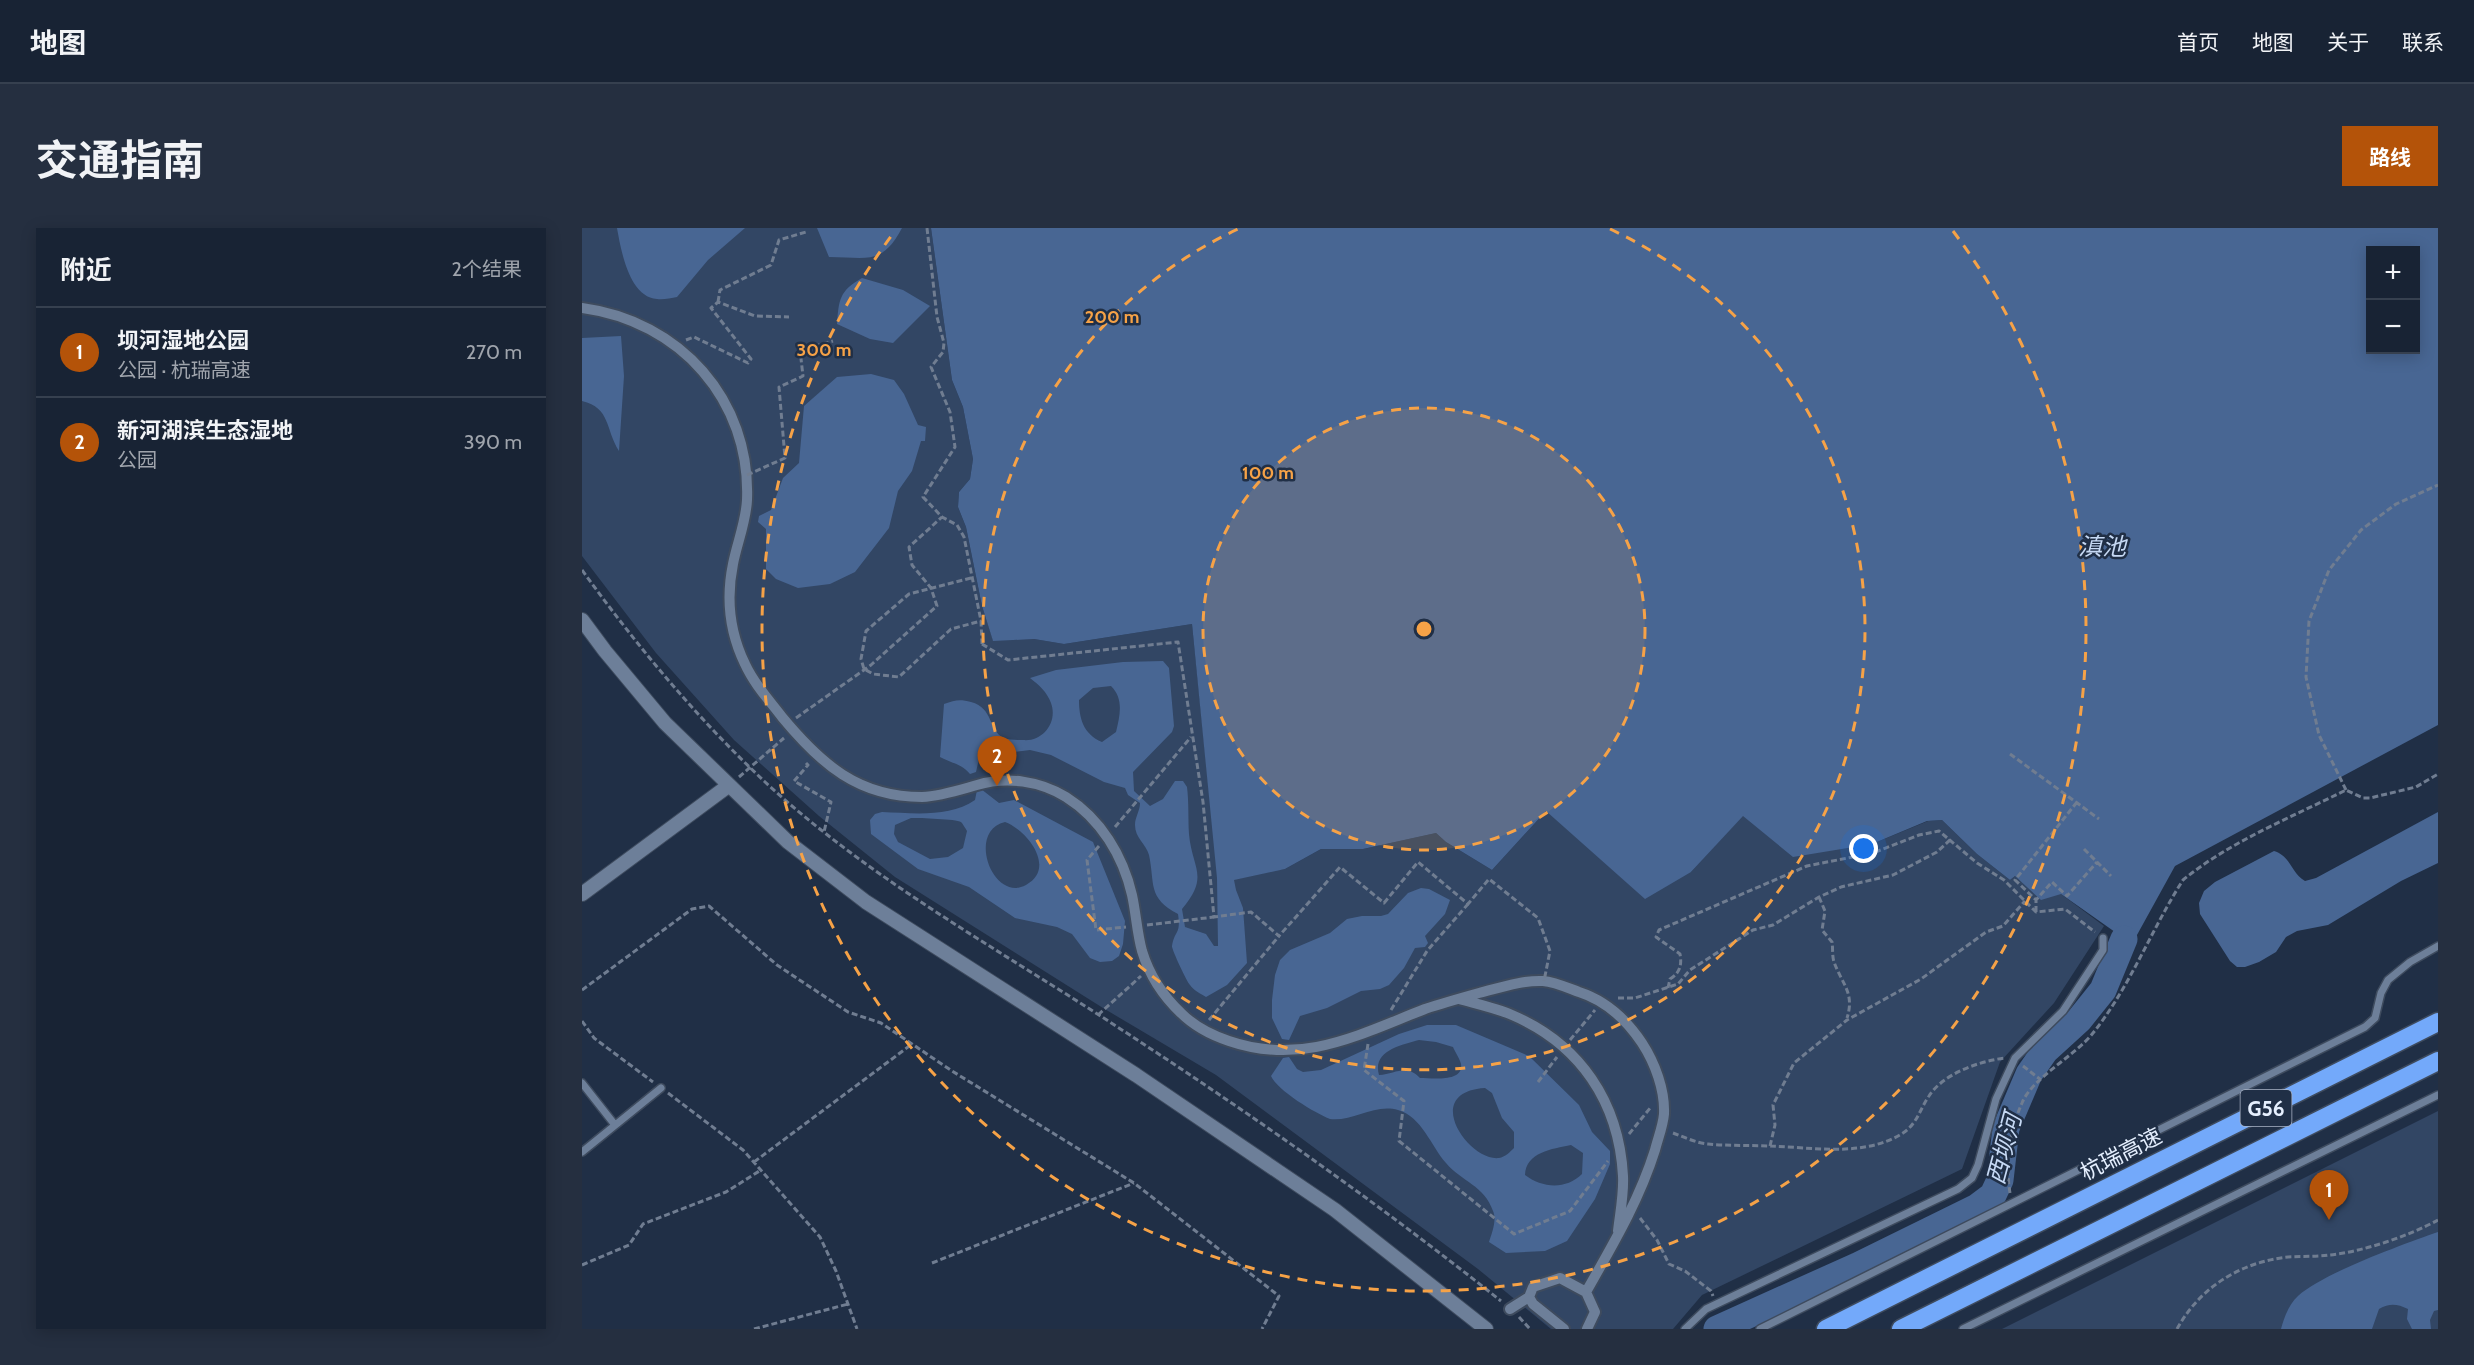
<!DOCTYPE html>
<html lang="zh">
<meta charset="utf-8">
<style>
:root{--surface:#182334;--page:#252f40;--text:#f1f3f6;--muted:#9fa4ac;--line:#36404f;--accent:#b45309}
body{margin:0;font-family:Cabin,"Noto Sans SC",sans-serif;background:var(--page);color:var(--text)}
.controls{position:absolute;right:18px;top:18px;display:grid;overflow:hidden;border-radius:0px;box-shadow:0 3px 15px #0003}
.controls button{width:54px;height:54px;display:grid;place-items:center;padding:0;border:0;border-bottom:2px solid var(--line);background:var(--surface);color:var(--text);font:30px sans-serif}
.you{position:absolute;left:1282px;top:621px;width:21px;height:21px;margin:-15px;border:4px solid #fff;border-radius:50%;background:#1a73e8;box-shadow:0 0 0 9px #1a73e833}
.badge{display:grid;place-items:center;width:39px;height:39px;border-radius:50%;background:var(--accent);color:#fff;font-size:20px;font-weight:700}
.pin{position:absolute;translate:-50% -50px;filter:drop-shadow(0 2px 3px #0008)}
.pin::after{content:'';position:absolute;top:32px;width:21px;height:18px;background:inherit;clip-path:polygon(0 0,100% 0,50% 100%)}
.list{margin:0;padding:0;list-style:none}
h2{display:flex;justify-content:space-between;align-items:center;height:78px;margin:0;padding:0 24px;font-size:26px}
h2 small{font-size:20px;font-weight:400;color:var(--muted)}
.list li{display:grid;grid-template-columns:39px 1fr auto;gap:18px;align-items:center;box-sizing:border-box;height:90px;padding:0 24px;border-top:2px solid var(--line)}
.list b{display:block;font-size:22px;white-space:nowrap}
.list p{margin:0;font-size:20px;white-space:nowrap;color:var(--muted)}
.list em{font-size:20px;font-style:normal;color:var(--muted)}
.map{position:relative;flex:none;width:1856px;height:1101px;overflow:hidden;border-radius:0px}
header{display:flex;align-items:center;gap:36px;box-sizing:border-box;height:84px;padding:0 30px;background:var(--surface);border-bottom:2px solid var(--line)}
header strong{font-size:28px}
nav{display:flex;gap:33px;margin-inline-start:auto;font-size:21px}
.intro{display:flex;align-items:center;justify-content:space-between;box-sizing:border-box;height:144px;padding:0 36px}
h1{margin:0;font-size:42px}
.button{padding:15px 27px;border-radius:0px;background:var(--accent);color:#fff;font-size:21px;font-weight:700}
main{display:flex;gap:36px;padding:0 36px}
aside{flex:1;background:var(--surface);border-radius:0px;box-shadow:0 3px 15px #0003}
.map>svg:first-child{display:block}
.green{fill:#324664}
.water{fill:#486693;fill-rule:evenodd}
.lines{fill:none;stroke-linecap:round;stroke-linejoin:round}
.river{stroke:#486693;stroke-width:27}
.service-casing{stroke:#3e4b5e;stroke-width:10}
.pedestrian-casing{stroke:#3e4b5e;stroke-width:14}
.minor-casing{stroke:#3e4b5e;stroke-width:16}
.motorway-casing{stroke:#3e4b5e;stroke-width:21}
.path{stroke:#707d91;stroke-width:3;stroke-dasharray:6 3;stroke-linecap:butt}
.service{stroke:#6d7f99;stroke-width:7}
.pedestrian{stroke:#6d7f99;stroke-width:10}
.minor{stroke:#6d7f99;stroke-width:14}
.motorway{stroke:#73a9fa;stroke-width:18}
.path-bridge{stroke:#707d91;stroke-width:3;stroke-dasharray:6 3;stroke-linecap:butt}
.ring{fill:none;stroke:#f6a247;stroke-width:3;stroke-dasharray:10 8}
.labels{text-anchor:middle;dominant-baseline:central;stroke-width:5;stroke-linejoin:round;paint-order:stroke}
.shield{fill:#202f46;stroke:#aab5c7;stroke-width:1.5}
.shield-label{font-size:21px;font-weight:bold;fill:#e5effe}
.street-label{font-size:22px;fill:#e5effe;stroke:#202f46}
.water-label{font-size:24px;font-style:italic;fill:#c6d9f4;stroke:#202f46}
.centre{fill:#f6a247;stroke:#202f46;stroke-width:3}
.ring-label{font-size:18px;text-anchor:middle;font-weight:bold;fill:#f6a247;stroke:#202f46;stroke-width:5;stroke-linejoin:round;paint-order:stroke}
</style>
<header>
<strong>地图</strong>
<nav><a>首页</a><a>地图</a><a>关于</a><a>联系</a></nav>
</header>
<div class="intro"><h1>交通指南</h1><a class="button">路线</a></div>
<main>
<aside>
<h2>附近<small>2个结果</small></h2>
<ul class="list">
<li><span class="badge">1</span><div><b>坝河湿地公园</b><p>公园 · 杭瑞高速</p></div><em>270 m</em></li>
<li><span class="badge">2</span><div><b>新河湖滨生态湿地</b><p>公园</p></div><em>390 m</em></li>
</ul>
</aside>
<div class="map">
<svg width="1856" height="1101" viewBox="0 0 1856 1101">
<rect width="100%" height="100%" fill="#202f46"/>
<!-- green -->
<path class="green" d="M0 0H349L370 152 381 179 391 231 388 251 377 264 376 279 384 299 400 378 411 412 452 411 482 416 610 396 636 650 703 641 739 621H781L854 605 864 614 910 642 964 583 1109 644 1161 587 1290 616 1346 593 1360 592 1395 626 1428 652 1433 648 1479 666 1522 698 1472 775 1418 834 1380 941 1120 1067 1091 1101H969L896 1041 634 847 521 780 313 649 237 588 152 512 74 425 0 328Z
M1856 883V1101H1420Z"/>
<!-- water -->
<path class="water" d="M35 0H163L126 32 95 69C89 70 81 72 75 71 47 69 39 22 35 0Z
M235 0H320C300 38 285 29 247 29Z
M349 0H1856V497L1593 638 1550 716 1479 666 1459 672 1433 648 1428 652 1395 626 1360 592 1345 593 1290 616 1211 629 1161 588 1109 644 1063 671 964 583 910 642 864 614 854 605 781 621H739L703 641 652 652 654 662 661 680 665 735 645 757 624 769C619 766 611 762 608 757 605 754 589 720 590 718 593 701 599 707 596 686 565 670 573 655 567 627 564 616 553 610 553 597 553 589 558 583 558 575L546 567 543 560 522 554 469 527 448 522 415 526 397 531 394 544 388 546C380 536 369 535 358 529L362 476C373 472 378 471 389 474 412 480 406 503 422 510 427 512 436 512 441 512 461 514 476 494 469 475 465 464 457 457 448 450L474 442 541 434 581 433 587 440 592 498 590 504 551 544 552 563 568 578 581 571 593 553H601L605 559C607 575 606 591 607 606 610 641 628 648 600 681L603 699 624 706 632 718H636L635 650 610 396 482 416 452 411 411 413 400 378 384 299 376 279 377 264 388 251 391 231 381 179 370 152ZM1788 22H1834V122H1788ZM529 458C542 471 538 487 534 504L520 514C501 506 497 490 497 472L511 460Z
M280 50 321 62 348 78 311 115 288 111 255 96C257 72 257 63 280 50Z
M39 108 42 148 37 223C23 201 29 180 0 173V110Z
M289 146 312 152 322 166 336 197 344 199 343 213H339L330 243 316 263 307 300 273 344 248 356 216 360 194 351 184 341V301L176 294 177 288 189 282 201 250 217 235 222 178 255 149Z
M399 561 417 575 432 572 511 614 543 693 541 716 537 728 530 733 518 734 508 730 490 706 475 699 433 690 387 659 336 641 289 606 288 592 293 586 300 584C330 585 367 590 393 572L395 562ZM329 590C338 590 374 591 379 594 381 596 383 600 385 603L381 620 366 629 348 631 316 614 312 606 313 597ZM423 594C445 602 475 640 444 657 411 675 384 603 423 594Z
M1856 584V635L1819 653 1746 697 1715 703 1704 709 1694 724 1677 734 1663 739H1655L1648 733 1618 686 1617 675 1622 663 1633 654 1692 623C1709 628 1709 645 1723 653L1734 650Z
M839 660 847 661 868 672 863 686 843 708 846 715 843 719 833 720 822 740 807 757 798 761 779 763 745 780 718 788 707 812 700 811 690 790V772L693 747 698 732 708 722 748 705 765 691 780 688H799L806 686 826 665Z
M845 797H874L947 828 997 877 1010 904 1028 923V936L1013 971 985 1013 963 1023 924 1025 907 1014C910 1005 915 992 911 983 902 957 880 954 864 935 849 918 840 889 816 882 793 875 770 894 748 891 733 885 696 863 689 848L701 830 707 829 715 841 721 844 739 842 817 806ZM837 812 854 814 871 819C873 824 878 831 879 836 882 855 849 850 838 850 824 835 814 846 797 847 790 823 819 817 837 812ZM903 860 910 865 920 890 932 904V920C928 924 923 929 917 930 887 934 838 864 903 860ZM989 917 1001 925 1000 946C984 962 960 960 943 947 944 924 970 921 989 917Z
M1856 1004V1082L1852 1083 1848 1092 1849 1101H1830L1825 1091 1826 1081C1815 1076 1808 1075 1797 1081L1790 1101H1699C1702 1090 1707 1076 1716 1068 1741 1045 1822 1016 1856 1004Z"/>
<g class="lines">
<!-- river -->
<path class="river" d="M1135 1101 1275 1038 1395 979 1411 967 1418 952 1424 900 1447 846 1463 823 1497 792 1521 762 1542 711"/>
<defs>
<path id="service" d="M0 855 33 897
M0 924 79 860
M1103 1101 1124 1081 1376 961 1390 950 1396 937 1414 871 1433 830 1481 783 1521 722V710
M1178 1101 1783 799 1793 790 1799 765 1806 752 1828 734 1856 718
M1381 1101 1856 867"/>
<path id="pedestrian" d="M0 80C98 93 169 172 165 272 164 294 155 315 151 336 144 370 148 405 163 436 172 456 187 472 200 489 239 536 276 569 340 569 359 568 377 562 395 557 425 548 458 553 484 569 519 591 541 628 550 667 554 685 555 705 560 723 567 746 581 768 599 785 612 798 629 807 647 813 720 838 776 807 843 781 861 775 879 770 897 765 917 760 940 752 961 753 973 754 986 760 997 764 1025 773 1044 791 1060 815 1073 835 1083 862 1082 886 1081 898 1076 910 1073 922 1057 973 1030 1018 1004 1064
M877 771C895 776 914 780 930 787 998 816 1037 874 1041 948 1042 966 1038 985 1036 1003
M928 1081 947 1069
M982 1101 951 1076 947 1069 951 1059 978 1050 1004 1064 1013 1084 1005 1101"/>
<path id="minor" d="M0 392 23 423 83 495 206 614 284 674 554 847 753 982 904 1101
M0 666 146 558"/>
<path id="motorway" d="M1244 1101 1856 794
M1319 1101 1856 833"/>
</defs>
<!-- service casing -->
<use href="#service" class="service-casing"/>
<!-- pedestrian casing -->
<use href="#pedestrian" class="pedestrian-casing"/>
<!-- minor casing -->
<use href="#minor" class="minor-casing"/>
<!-- motorway casing -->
<use href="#motorway" class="motorway-casing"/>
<!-- path -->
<path class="path" d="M345 0 355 89 362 115 361 124 349 139 368 184 373 219 341 269 360 289 375 297 382 309 399 393 400 416
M136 74 138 62 189 37 197 12 224 4
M104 112 112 109 166 135 169 131 129 80 136 74 173 88 207 89
M0 342C55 418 114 489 182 553 283 647 402 713 517 787 656 877 790 970 919 1073
M389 350 327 366 284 403 279 431 282 441 291 446 317 449 369 401 399 393
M214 490 289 437 355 378 349 360 330 337 327 319 360 289
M1428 526 1517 591
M224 535 226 537 212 553 249 574 242 604
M157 549 202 510
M1764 562 1737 507 1724 449 1727 393 1747 342 1779 302 1814 276 1856 257
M1495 574 1433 652 1454 672 1470 654 1485 668 1515 634
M533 599 609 509
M517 618 505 632 514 702 544 699
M1502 621 1529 648
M1237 669 1243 683 1240 702 1250 714C1251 720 1250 728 1252 734 1260 756 1273 765 1265 790
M1454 684V672
M565 697 632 689
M1086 760 1088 751C1098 745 1100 737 1098 726L1074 709 1077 702 1225 638 1291 625 1337 607 1357 603 1395 635 1422 652 1454 684 1483 681 1513 704
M0 762 110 681 127 678 195 737 266 784 299 795 370 843 552 955 697 1068 680 1101
M1036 770H1053L1096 756 1108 742 1171 702 1191 697 1237 669 1259 659 1311 647 1355 624 1369 611
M809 782 845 723 886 676
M516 787 559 748
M627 792 697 708
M0 793 12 810 71 854
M988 812 1013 782
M786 816 782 842 822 873 817 913 932 1006 988 983 1026 933
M1441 838 1459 852
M956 854 975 829
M86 865 161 922 238 1009 254 1043 275 1101
M1091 905C1102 909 1114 915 1126 916 1145 918 1166 917 1186 918 1229 919 1282 930 1321 905 1335 896 1338 881 1347 868 1361 846 1397 833 1423 830
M1047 906 1069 879
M1188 918 1193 897 1191 877 1212 835 1265 792 1339 751 1404 704 1421 698 1443 673
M172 934 330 816
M1428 965C1423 936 1428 902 1440 875 1450 850 1493 828 1511 805 1548 759 1569 702 1601 652 1647 614 1710 589 1764 562L1781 570H1788L1834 559 1856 546
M1058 990 1075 1012 1087 1036 1103 1043 1129 1063 1131 1068
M350 1035 552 955
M0 1037 47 1017 61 996 144 964 179 942
M937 1089 948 1101
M172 1101 266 1076
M1595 1101C1618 1059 1659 1034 1706 1029 1720 1028 1734 1029 1747 1027 1780 1024 1827 1008 1856 992"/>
<!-- service -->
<use href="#service" class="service"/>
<!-- pedestrian -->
<use href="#pedestrian" class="pedestrian"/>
<!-- minor -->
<use href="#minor" class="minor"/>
<!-- motorway -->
<use href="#motorway" class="motorway"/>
<!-- path-bridge -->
<path class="path-bridge" d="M165 247 203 230 197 159 221 148 218 122 251 113
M400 416 426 432 596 414 621 574 632 689 669 684 697 708 758 639 802 675 836 634 886 676 907 651 956 690 968 723 962 753"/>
</g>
<!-- distance rings -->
<circle cx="842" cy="401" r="221" fill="#f6a247" fill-opacity=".12"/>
<g class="ring">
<circle cx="842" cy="401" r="221"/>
<path d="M1028 1A441 441 0 1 1 656 1"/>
<path d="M1371 3A662 662 0 1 1 313 3"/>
</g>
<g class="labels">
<!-- shield labels -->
<rect class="shield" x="1658.5" y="862" width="51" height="36" rx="4.5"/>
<g class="shield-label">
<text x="1684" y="880">G56</text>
</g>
<!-- street labels -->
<g class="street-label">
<text transform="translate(1539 926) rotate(-27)">杭瑞高速</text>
</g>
<!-- water labels -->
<g class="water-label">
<text x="1520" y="318">滇池</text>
<text transform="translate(1422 921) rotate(-75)">西坝河</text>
</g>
</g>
<circle cx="842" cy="401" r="9" class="centre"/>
<g class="ring-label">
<text x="530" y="95">200 m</text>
<text x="242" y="128">300 m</text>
<text x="686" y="251">100 m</text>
</g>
</svg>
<div class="controls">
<button>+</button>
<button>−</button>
</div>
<div class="you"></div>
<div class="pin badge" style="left:1747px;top:992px">1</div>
<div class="pin badge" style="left:415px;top:558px">2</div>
</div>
</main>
